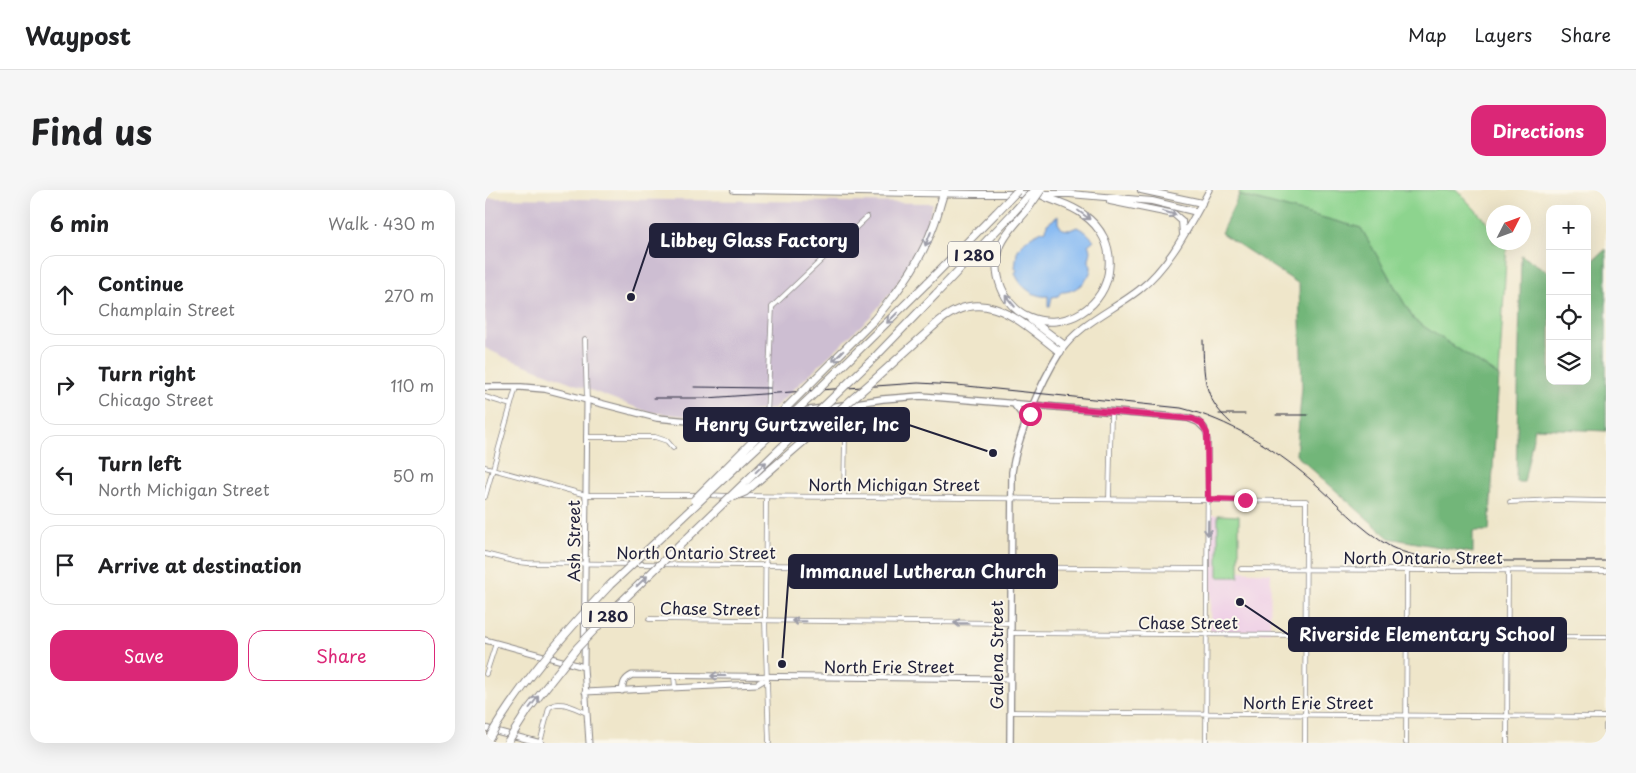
<!DOCTYPE html>
<meta charset="utf-8">
<style>
:root{--surface:#fff;--page:#f6f6f6;--text:#202124;--muted:#757577;--line:#e0e0e0;--accent:#db2777}
body{margin:0;font-family:"Playpen Sans",sans-serif;background:var(--page);color:var(--text)}
.controls{position:absolute;right:15px;top:15px;display:grid;overflow:hidden;border-radius:10px;box-shadow:0 5px 20px #0002}
.controls button{width:45px;height:45px;display:grid;place-items:center;padding:0;border:0;border-bottom:1px solid var(--line);background:var(--surface);color:var(--text);font:25px sans-serif}
.compass{position:absolute;left:1001px;top:15px;width:45px;height:45px;border-radius:50%;background:var(--surface);box-shadow:0 5px 20px #0002;rotate:48deg}
.stop{position:absolute;width:15px;height:15px;margin:-11px;border:4px solid #db2777;border-radius:50%;background:#fff}
.stop.end{background:#db2777;border-color:#fff;box-shadow:0 1px 5px #0008}
.list{margin:0;padding:0;list-style:none}
h2{display:flex;justify-content:space-between;align-items:center;height:65px;margin:0;padding:0 20px;font-size:21px}
h2 small{font-size:16px;font-weight:400;color:var(--muted)}
.list li{display:grid;grid-template-columns:32px 1fr auto;gap:15px;align-items:center;box-sizing:border-box;height:80px;margin:0 10px 10px;padding:0 10px;border:1px solid var(--line);border-radius:15px}
.list b{display:block;font-size:19px;white-space:nowrap}
.list p{margin:0;font-size:16px;white-space:nowrap;color:var(--muted)}
.list em{font-size:16px;font-style:normal;color:var(--muted)}
.actions{display:flex;gap:10px;padding:15px 20px}
.actions a{flex:1;padding:11px 0;border:1px solid var(--accent);border-radius:15px;text-align:center;font-size:18px;color:var(--accent)}
.actions .main{background:var(--accent);color:#fff}
.icon{flex:none;width:28px;height:28px;fill:none;stroke:currentColor;stroke-width:2;stroke-linecap:round;stroke-linejoin:round}
.map{position:relative;flex:none;width:1121px;height:553px;overflow:hidden;border-radius:15px}
header{display:flex;align-items:center;gap:30px;box-sizing:border-box;height:70px;padding:0 25px;background:var(--surface);border-bottom:1px solid var(--line)}
header strong{font-size:24px}
nav{display:flex;gap:28px;margin-inline-start:auto;font-size:18px}
.intro{display:flex;align-items:center;justify-content:space-between;box-sizing:border-box;height:120px;padding:0 30px}
h1{margin:0;font-size:35px}
.button{padding:12px 22px;border-radius:15px;background:var(--accent);color:#fff;font-size:18px;font-weight:700}
main{display:flex;gap:30px;padding:0 30px}
aside{flex:1;background:var(--surface);border-radius:15px;box-shadow:0 5px 20px #0002}
.map>svg:first-child{display:block}
.built{fill:#efd0e6}
.industrial{fill:#cdbed2}
.green{fill:#8dd48e;stroke:#587b64}
.forest{fill:#72b679;stroke:#4a6c5a}
.water{fill:#85b9f3;stroke:#546e97}
.lines{fill:none;stroke-linecap:round;stroke-linejoin:round}
.minor-casing{stroke:#888482;stroke-width:5.5}
.tertiary-casing{stroke:#888482;stroke-width:7}
.secondary-casing{stroke:#888482;stroke-width:8}
.primary-casing{stroke:#888482;stroke-width:8}
.motorway-casing{stroke:#888482;stroke-width:9}
.minor{stroke:#fff;stroke-width:4}
.tertiary{stroke:#fff;stroke-width:5}
.secondary{stroke:#fff;stroke-width:5.5}
.primary{stroke:#fff;stroke-width:6}
.motorway{stroke:#fff;stroke-width:7}
.rail{stroke:#22223b;stroke-width:1}
.motorway-bridge-casing{stroke:#888482;stroke-width:9;stroke-linecap:butt}
.motorway-bridge{stroke:#fff;stroke-width:7}
.oneway{stroke:#9c9ca7}
.route{stroke:#db2777;stroke-width:6}
.labels{text-anchor:middle;dominant-baseline:central;stroke-width:4;stroke-linejoin:round;paint-order:stroke}
.shield{fill:#fbf7ec;stroke:#636270;stroke-width:1}
.shield-label{font-size:15px;font-weight:bold;fill:#22223b}
.street-label{font-size:16px;fill:#22223b;stroke:#fbf7ec}
.leader{fill:none;stroke:#22223b;stroke-width:2}
.callout-dot{fill:#22223b;stroke:#fbf7ec;stroke-width:2}
.callout{fill:#22223b;stroke:#22223b;stroke-width:2}
.callout-label{font-size:18px;text-anchor:middle;font-weight:bold;fill:#fff}
</style>
<header>
<strong>Waypost</strong>
<nav><a>Map</a><a>Layers</a><a>Share</a></nav>
</header>
<div class="intro"><h1>Find us</h1><a class="button">Directions</a></div>
<main>
<aside>
<h2>6 min<small>Walk · 430 m</small></h2>
<ul class="list">
<li><svg class="icon" aria-label="ahead" viewBox="0 0 24 24"><path d="M12 20V5M6 11l6-6 6 6"/></svg><div><b>Continue</b><p>Champlain Street</p></div><em>270 m</em></li>
<li><svg class="icon" aria-label="right" viewBox="0 0 24 24"><path d="M7 20v-9h11M14 6l5 5-5 5"/></svg><div><b>Turn right</b><p>Chicago Street</p></div><em>110 m</em></li>
<li><svg class="icon" aria-label="left" viewBox="0 0 24 24"><path d="M17 20v-9H6M10 6l-5 5 5 5"/></svg><div><b>Turn left</b><p>North Michigan Street</p></div><em>50 m</em></li>
<li><svg class="icon" aria-label="arrive" viewBox="0 0 24 24"><path d="M6 21V4h12l-3 4 3 4H6"/></svg><div><b>Arrive at destination</b></div></li>
</ul>
<div class="actions"><a class="main">Save</a><a>Share</a></div>
</aside>
<div class="map">
<svg width="1121" height="553" viewBox="0 0 1121 553">
<rect width="100%" height="100%" fill="#fbf7ec"/>
<filter id="ink" filterUnits="userSpaceOnUse"><feTurbulence type="fractalNoise" baseFrequency=".02" numOctaves="2"/><feDisplacementMap in="SourceGraphic" scale="10" xChannelSelector="R" yChannelSelector="G"/><feConvolveMatrix kernelMatrix="1 2 1 2 8 2 1 2 1" color-interpolation-filters="sRGB"/></filter>
<filter id="wash" filterUnits="userSpaceOnUse"><feTurbulence type="fractalNoise" baseFrequency=".0096" numOctaves="4" result="noise"/><feDisplacementMap in="SourceGraphic" scale="20" xChannelSelector="R" yChannelSelector="G"/><feGaussianBlur stdDeviation="1.12" result="paint"/><feColorMatrix in="noise" values="0 0 0 0 0 0 0 0 0 0 0 0 0 0 0 0 0 1.4 0 .05"/><feComposite in="paint" operator="in"/></filter>
<g filter="url(#wash)">
<rect width="100%" height="100%" fill="#efe6ca"/>
<!-- built -->
<path class="built" d="M726 325 754 326V381L786 383 785 442 725 441Z"/>
<!-- industrial -->
<path class="industrial" d="M0 8 448 13 438 48 409 99 385 127 288 219 210 227 163 222 19 167 0 158Z"/>
<!-- green -->
<path class="green" d="M755 0H972L1008 39V52L1021 53 1022 54 1014 186 929 130 876 38 754 5Z
M733 325 754 326V387H733Z"/>
<!-- forest -->
<path class="forest" d="M754 5 876 38 929 130 1014 186 1004 341H988V363L904 348 811 265 817 197 814 94 736 43Z
M1121 59V241L1050 238 1039 292H1031L1036 65 1065 83V191H1102V76Z"/>
<!-- water -->
<path class="water" d="M573 26V33L577 39 585 40 592 37 601 42 609 50 603 55 606 60C606 64 604 67 604 71 605 78 606 72 606 79 604 92 588 103 576 102L573 106 567 107 565 116H563V106C550 108 535 97 530 83L532 80 530 78C531 73 531 67 532 62 536 52 551 42 561 40L562 34Z"/>
</g>
<g filter="url(#ink)">
<g class="lines">
<defs>
<path id="minor" d="M100 149 102 211
M0 207 26 215
M282 226 287 117 382 27
M719 238 723 250 721 553
M101 247H170L182 251 188 258
M0 277 101 305H211
M221 305 244 306
M256 306 821 311 820 553
M359 306 360 242 404 241
M0 307 31 197
M281 307 280 431 284 553
M624 309 626 223
M1025 312 1069 310 1121 311
M0 364 32 372 43 373 722 379
M756 379 1121 381
M164 429 525 433
M525 443 1121 447
M1 484 11 453
M189 486 190 498
M525 522 1121 527
M55 553 64 518C73 508 91 519 102 523
M921 553 922 380
M1022 553 1023 380
M1121 553V535"/>
<path id="tertiary" d="M717 13 724 0
M102 211 99 477 104 553
M0 450 99 477
M137 501C138 493 139 489 147 485L525 489
M100 502 272 494 282 488
M0 538 56 553"/>
<path id="secondary" d="M0 197H36L60 199 172 228 225 233 258 230 398 209 436 206 703 228 713 232 719 238
M528 213 536 223 540 235
M525 553 527 282C532 247 556 192 575 162"/>
<path id="primary" d="M249 0 492 4H585L667 11 712 22
M625 11 689 24 697 31 698 44
M575 162C595 133 627 121 654 100 682 78 700 44 717 13L656 0"/>
<path id="motorway" d="M542 20C533 31 520 43 515 57 506 83 518 116 544 127 580 142 622 116 624 77 626 56 616 37 599 25 586 14 569 12 555 4
M442 93 511 23
M410 104C426 83 439 62 448 37 453 25 455 12 460 0
M451 104 527 24
M546 130 579 155
M450 135C498 91 536 132 575 162"/>
</defs>
<!-- minor casing -->
<use href="#minor" class="minor-casing"/>
<!-- tertiary casing -->
<use href="#tertiary" class="tertiary-casing"/>
<!-- secondary casing -->
<use href="#secondary" class="secondary-casing"/>
<!-- primary casing -->
<use href="#primary" class="primary-casing"/>
<!-- motorway casing -->
<use href="#motorway" class="motorway-casing"/>
<!-- minor -->
<use href="#minor" class="minor"/>
<!-- tertiary -->
<use href="#tertiary" class="tertiary"/>
<!-- secondary -->
<use href="#secondary" class="secondary"/>
<!-- primary -->
<use href="#primary" class="primary"/>
<!-- motorway -->
<use href="#motorway" class="motorway"/>
<!-- rail -->
<path class="rail" d="M718 150C719 186 717 207 746 233
M209 197 285 198
M169 208H222L433 193 472 195 696 218C744 230 787 257 825 289 851 311 875 340 906 357 921 364 937 367 953 371H1121
M734 224H760
M791 225H823"/>
<defs>
<path id="motorway-bridge" d="M542 20 556 0
M511 23 533 0
M527 24 549 0
M248 307 260 302 388 191 450 135
M209 310 389 130 410 104
M1 553C35 494 79 444 125 395L328 205 442 93
M22 553 43 520 92 458 134 414 392 165 451 104"/>
</defs>
<!-- motorway-bridge casing -->
<use href="#motorway-bridge" class="motorway-bridge-casing"/>
<!-- motorway-bridge -->
<use href="#motorway-bridge" class="motorway-bridge"/>
</g>
<!-- one-way arrows -->
<defs><path id="oneway-shaft" d="M-6 0H5M1.5-3L5.5 0L1.5 3" fill="none" stroke-width="1.6" stroke-linecap="round" stroke-linejoin="round" transform="scale(1.25)"/></defs>
<g class="oneway">
<use href="#oneway-shaft" transform="translate(684 23) rotate(17)"/>
<use href="#oneway-shaft" transform="translate(599 25) rotate(37)"/>
<use href="#oneway-shaft" transform="translate(443 49) rotate(112)"/>
<use href="#oneway-shaft" transform="translate(525 111) rotate(-130)"/>
<use href="#oneway-shaft" transform="translate(407 128) rotate(135)"/>
<use href="#oneway-shaft" transform="translate(353 166) rotate(135)"/>
<use href="#oneway-shaft" transform="translate(276 277) rotate(-44)"/>
<use href="#oneway-shaft" transform="translate(723 338) rotate(91)"/>
<use href="#oneway-shaft" transform="translate(157 391) rotate(-44)"/>
<use href="#oneway-shaft" transform="translate(314 431) rotate(-179)"/>
<use href="#oneway-shaft" transform="translate(476 433) rotate(-179)"/>
<use href="#oneway-shaft" transform="translate(233 486) rotate(180)"/>
<use href="#oneway-shaft" transform="translate(49 512) rotate(-53)"/>
</g>
</g>
<g class="lines" filter="url(#ink)">
<!-- route -->
<path class="route" d="M545 224 549 215 708 229 717 234 722 243 723 309 760 310"/>
</g>
<g class="labels">
<!-- shield labels -->
<g class="shield">
<rect x="463" y="51.5" width="52" height="25" rx="4"/>
<rect x="97" y="412.5" width="52" height="25" rx="4"/>
</g>
<g class="shield-label">
<text x="489" y="64">I 280</text>
<text x="123" y="425">I 280</text>
</g>
<!-- street labels -->
<g class="street-label">
<text x="409" y="294">North Michigan Street</text>
<text transform="translate(88 351) rotate(-90)">Ash Street</text>
<text x="211" y="362">North Ontario Street</text>
<text x="938" y="367">North Ontario Street</text>
<text transform="translate(225 418) rotate(1)">Chase Street</text>
<text x="703" y="432">Chase Street</text>
<text transform="translate(511 465) rotate(-90)">Galena Street</text>
<text x="404" y="476">North Erie Street</text>
<text x="823" y="512">North Erie Street</text>
</g>
</g>
<!-- callouts -->
<path class="leader" d="M146 107L165 51M508 263L424 235M297 474L304 381M755 412L804 445"/>
<g class="callout-dot">
<circle cx="146" cy="107" r="5"/>
<circle cx="508" cy="263" r="5"/>
<circle cx="297" cy="474" r="5"/>
<circle cx="755" cy="412" r="5"/>
</g>
<g class="callout">
<rect x="165" y="34" width="208" height="33" rx="5"/>
<rect x="199" y="218" width="225" height="33" rx="5"/>
<rect x="304" y="365" width="268" height="33" rx="5"/>
<rect x="804" y="428" width="277" height="33" rx="5"/>
</g>
<g class="callout-label">
<text x="269" y="57">Libbey Glass Factory</text>
<text x="312" y="241">Henry Gurtzweiler, Inc</text>
<text x="438" y="388">Immanuel Lutheran Church</text>
<text x="942" y="451">Riverside Elementary School</text>
</g>
</svg>
<div class="controls">
<button>+</button>
<button>−</button>
<button><svg class="icon" aria-label="locate" viewBox="0 0 24 24"><circle cx="12" cy="12" r="6"/><path d="M12 2v4M12 18v4M2 12h4M18 12h4"/></svg></button>
<button><svg class="icon" aria-label="layers" viewBox="0 0 24 24"><path d="M12 4l9 5-9 5-9-5zM3 14l9 5 9-5"/></svg></button>
</div>
<svg class="compass" viewBox="-18 -18 36 36"><path d="M0-13l5 13h-10z" fill="#e53935"/><path d="M0 13l5-13h-10z" fill="#757577"/></svg>
<div class="stop" style="left:545px;top:224px"></div>
<div class="stop end" style="left:760px;top:310px"></div>
</div>
</main>
